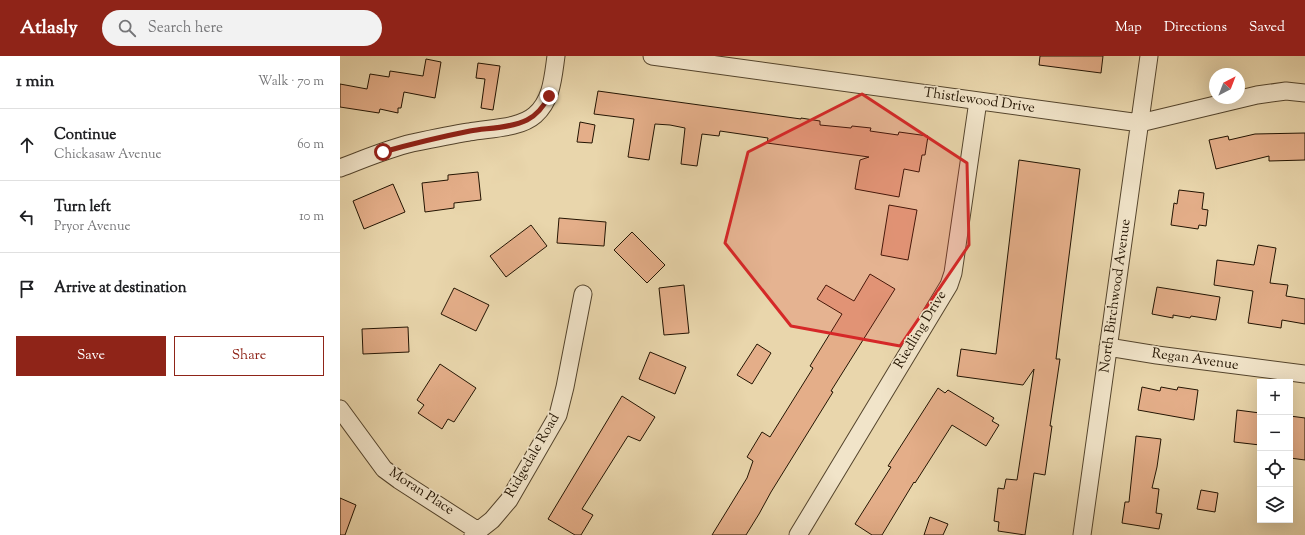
<!DOCTYPE html>
<meta charset="utf-8">
<style>
:root{--surface:#fff;--page:#f2f2f2;--text:#202124;--muted:#757577;--line:#e0e0e0;--accent:#8f2418}
body{margin:0;font-family:"Sorts Mill Goudy",serif;background:var(--page);color:var(--text)}
.controls{position:absolute;right:12px;bottom:12px;display:grid;overflow:hidden;border-radius:0px;box-shadow:0 4px 16px #0002}
.controls button{width:36px;height:36px;display:grid;place-items:center;padding:0;border:0;border-bottom:1px solid var(--line);background:var(--surface);color:var(--text);font:20px sans-serif}
.compass{position:absolute;left:869px;top:12px;width:36px;height:36px;border-radius:50%;background:var(--surface);box-shadow:0 4px 16px #0002;rotate:42deg}
.stop{position:absolute;width:12px;height:12px;margin:-9px;border:3px solid #8f2418;border-radius:50%;background:#fff}
.stop.end{background:#8f2418;border-color:#fff;box-shadow:0 1px 4px #0008}
.list{margin:0;padding:0;list-style:none}
h2{display:flex;justify-content:space-between;align-items:center;height:52px;margin:0;padding:0 16px;font-size:17px}
h2 small{font-size:13px;font-weight:400;color:var(--muted)}
.list li{display:grid;grid-template-columns:26px 1fr auto;gap:12px;align-items:center;box-sizing:border-box;height:72px;padding:0 16px;border-top:1px solid var(--line)}
.list b{display:block;font-size:15px;white-space:nowrap}
.list p{margin:0;font-size:13px;white-space:nowrap;color:var(--muted)}
.list em{font-size:13px;font-style:normal;color:var(--muted)}
.actions{display:flex;gap:8px;padding:12px 16px}
.actions a{flex:1;padding:9px 0;border:1px solid var(--accent);border-radius:0px;text-align:center;font-size:14px;color:var(--accent)}
.actions .main{background:var(--accent);color:#fff}
.icon{flex:none;width:22px;height:22px;fill:none;stroke:currentColor;stroke-width:2;stroke-linecap:round;stroke-linejoin:round}
.map{position:relative;flex:none;width:965px;height:479px;overflow:hidden}
header{display:flex;align-items:center;gap:24px;box-sizing:border-box;height:56px;padding:0 20px;background:var(--accent);color:#fff}
header strong{font-size:19px}
nav{display:flex;gap:22px;margin-inline-start:auto;font-size:14px}
.search{width:280px;height:36px;background:var(--page);display:flex;align-items:center;gap:10px;box-sizing:border-box;padding:0 14px;border-radius:22px;color:var(--muted);font-size:15px}
main{display:flex}
aside{flex:1;background:var(--surface)}
.map>svg:first-child{display:block}
.building{fill:#e4ae89;stroke:#231402}
.lines{fill:none;stroke-linecap:round;stroke-linejoin:round}
.minor-casing{stroke:#54442c;stroke-width:19}
.minor{stroke:#f1e4c9;stroke-width:17}
.route{stroke:#8f2418;stroke-width:5}
.marked{fill:#d62828;fill-opacity:0.2;stroke:#d62828;stroke-width:3;stroke-linejoin:round}
.labels{text-anchor:middle;dominant-baseline:central;stroke-width:3.5;stroke-linejoin:round;paint-order:stroke}
.street-label{font-size:14px;fill:#231402;stroke:#f1e4c9}
</style>
<header>
<strong>Atlasly</strong>
<div class="search"><svg class="icon" aria-label="search" viewBox="0 0 24 24"><circle cx="10" cy="10" r="6"/><path d="M15 15l6 6"/></svg>Search here</div>
<nav><a>Map</a><a>Directions</a><a>Saved</a></nav>
</header>
<main>
<aside>
<h2>1 min<small>Walk · 70 m</small></h2>
<ul class="list">
<li><svg class="icon" aria-label="ahead" viewBox="0 0 24 24"><path d="M12 20V5M6 11l6-6 6 6"/></svg><div><b>Continue</b><p>Chickasaw Avenue</p></div><em>60 m</em></li>
<li><svg class="icon" aria-label="left" viewBox="0 0 24 24"><path d="M17 20v-9H6M10 6l-5 5 5 5"/></svg><div><b>Turn left</b><p>Pryor Avenue</p></div><em>10 m</em></li>
<li><svg class="icon" aria-label="arrive" viewBox="0 0 24 24"><path d="M6 21V4h12l-3 4 3 4H6"/></svg><div><b>Arrive at destination</b></div></li>
</ul>
<div class="actions"><a class="main">Save</a><a>Share</a></div>
</aside>
<div class="map">
<svg width="965" height="479" viewBox="0 0 965 479">
<rect width="100%" height="100%" fill="#e9d6ac"/>
<filter id="stains"><feTurbulence type="fractalNoise" baseFrequency=".005" numOctaves="4"/><feColorMatrix values="0 0 0 0 .2 0 0 0 0 .09 0 0 0 0 .02 0 0 0 .5 -.17"/></filter>
<radialGradient id="worn" r=".72"><stop offset=".6" stop-color="#630" stop-opacity="0"/><stop offset="1" stop-color="#630" stop-opacity=".3"/></radialGradient>
<!-- building -->
<path class="building" d="M700 0H763L761 17 699 9Z
M86 3 101 6 95 42 64 36 61 52H58V57L40 53 39 57 0 51V28L27 33 30 18 49 21 50 15 83 20Z
M138 7 160 10 153 54 141 52 145 23 136 22Z
M258 35 461 63V62L480 65V69L511 72 512 70 531 72 530 75 558 79 559 76 588 80 585 99H582L579 116 564 113 559 141 515 133 520 104 529 101 427 87 428 82 380 75 379 80 362 78 357 110 341 108 345 72 330 69 315 68 309 104 288 101 294 63 254 58Z
M240 66 255 69 252 87 237 86Z
M965 77V104L929 105V100L876 113 869 84 888 80 889 84 915 78Z
M679 104 740 113 716 303H720L710 370H712L705 419 694 417 685 479 658 475 659 466 654 465 658 432 664 433 666 423 677 424 694 313 683 329 617 320 621 293 656 298Z
M138 116 141 144 114 147V152L85 156 82 127 108 124V119Z
M53 128 65 156 24 173 13 145Z
M839 134 864 137 862 153 868 154 866 170 859 169 858 173 831 169 834 147 837 148Z
M549 149 577 154 568 204 541 199Z
M219 162 266 166 264 190 217 187Z
M191 169 207 190 166 221 150 200Z
M292 176 325 209 307 227 274 194Z
M918 189 936 192 930 227 948 229 946 240 965 243V268L942 264 941 272 908 267 913 235 874 229 877 204 914 209Z
M530 218 555 233 491 335 493 336 431 436 419 458 406 479H372L407 422 413 405 407 401 422 376 430 381 473 312 470 310 502 258 477 243 486 229 514 245Z
M344 229 349 277 324 279 319 232Z
M817 231 880 241 876 264 851 260 850 262 833 259V262L812 258Z
M114 232 149 249 136 275 101 258Z
M68 271 69 296 23 298 22 273Z
M417 288 431 297 412 328 397 319Z
M310 296 346 311 335 338 299 323Z
M100 308 136 332 114 366 108 363 102 373 78 357 84 349 77 344Z
M802 331 820 335 821 331 837 334 838 331 858 334 854 364 798 354Z
M598 332 605 337 608 334 654 362 652 365 659 369 646 390 612 369 575 427 574 426 542 479H532L515 468 551 411 548 410Z
M282 340 315 361 300 385 288 380 242 453 253 459 241 479H235L208 463Z
M897 354 920 357V389L894 386Z
M950 360 965 362V404L950 402Z
M796 380 821 383 817 411 812 432 819 433 816 457 822 458 819 473 782 467 785 446H789Z
M861 434 878 437 875 456 857 453Z
M0 442 16 449 5 479H0Z
M590 461 608 468 603 479H584Z"/>
<g class="lines">
<defs>
<path id="minor" d="M312 0 800 67 917 39 946 35 965 37
M0 112C24 103 47 93 72 87 91 83 110 79 129 76 149 72 179 73 195 59 212 44 213 21 216 0
M768 291 817 299 965 318
M0 353 44 413 59 424 138 475
M133 479 152 464 169 444 218 359 225 331 243 238
M458 479 609 229 613 217 638 45
M742 479 809 0"/>
</defs>
<!-- minor casing -->
<use href="#minor" class="minor-casing"/>
<!-- minor -->
<use href="#minor" class="minor"/>
</g>
<g class="lines">
<!-- route -->
<path class="route" d="M43 96C71 88 100 81 130 75 147 72 171 72 187 64 197 59 204 50 209 40"/>
</g>
<!-- marked area -->
<path class="marked" d="M522 38 627 107 629 189 560 290 451 270 385 187 408 96Z"/>
<g class="labels">
<!-- street labels -->
<g class="street-label">
<text transform="translate(639 45) rotate(8)">Thistlewood Drive</text>
<text transform="translate(776 240) rotate(-82)">North Birchwood Avenue</text>
<text transform="translate(581 274) rotate(-59)">Riedling Drive</text>
<text transform="translate(855 304) rotate(8)">Regan Avenue</text>
<text transform="translate(193 400) rotate(-60)">Ridgedale Road</text>
<text transform="translate(81 436) rotate(33)">Moran Place</text>
</g>
</g>
<rect width="100%" height="100%" filter="url(#stains)"/>
<rect width="100%" height="100%" fill="url(#worn)"/>
</svg>
<div class="controls">
<button>+</button>
<button>−</button>
<button><svg class="icon" aria-label="locate" viewBox="0 0 24 24"><circle cx="12" cy="12" r="6"/><path d="M12 2v4M12 18v4M2 12h4M18 12h4"/></svg></button>
<button><svg class="icon" aria-label="layers" viewBox="0 0 24 24"><path d="M12 4l9 5-9 5-9-5zM3 14l9 5 9-5"/></svg></button>
</div>
<svg class="compass" viewBox="-18 -18 36 36"><path d="M0-13l5 13h-10z" fill="#e53935"/><path d="M0 13l5-13h-10z" fill="#757577"/></svg>
<div class="stop" style="left:43px;top:96px"></div>
<div class="stop end" style="left:209px;top:40px"></div>
</div>
</main>
